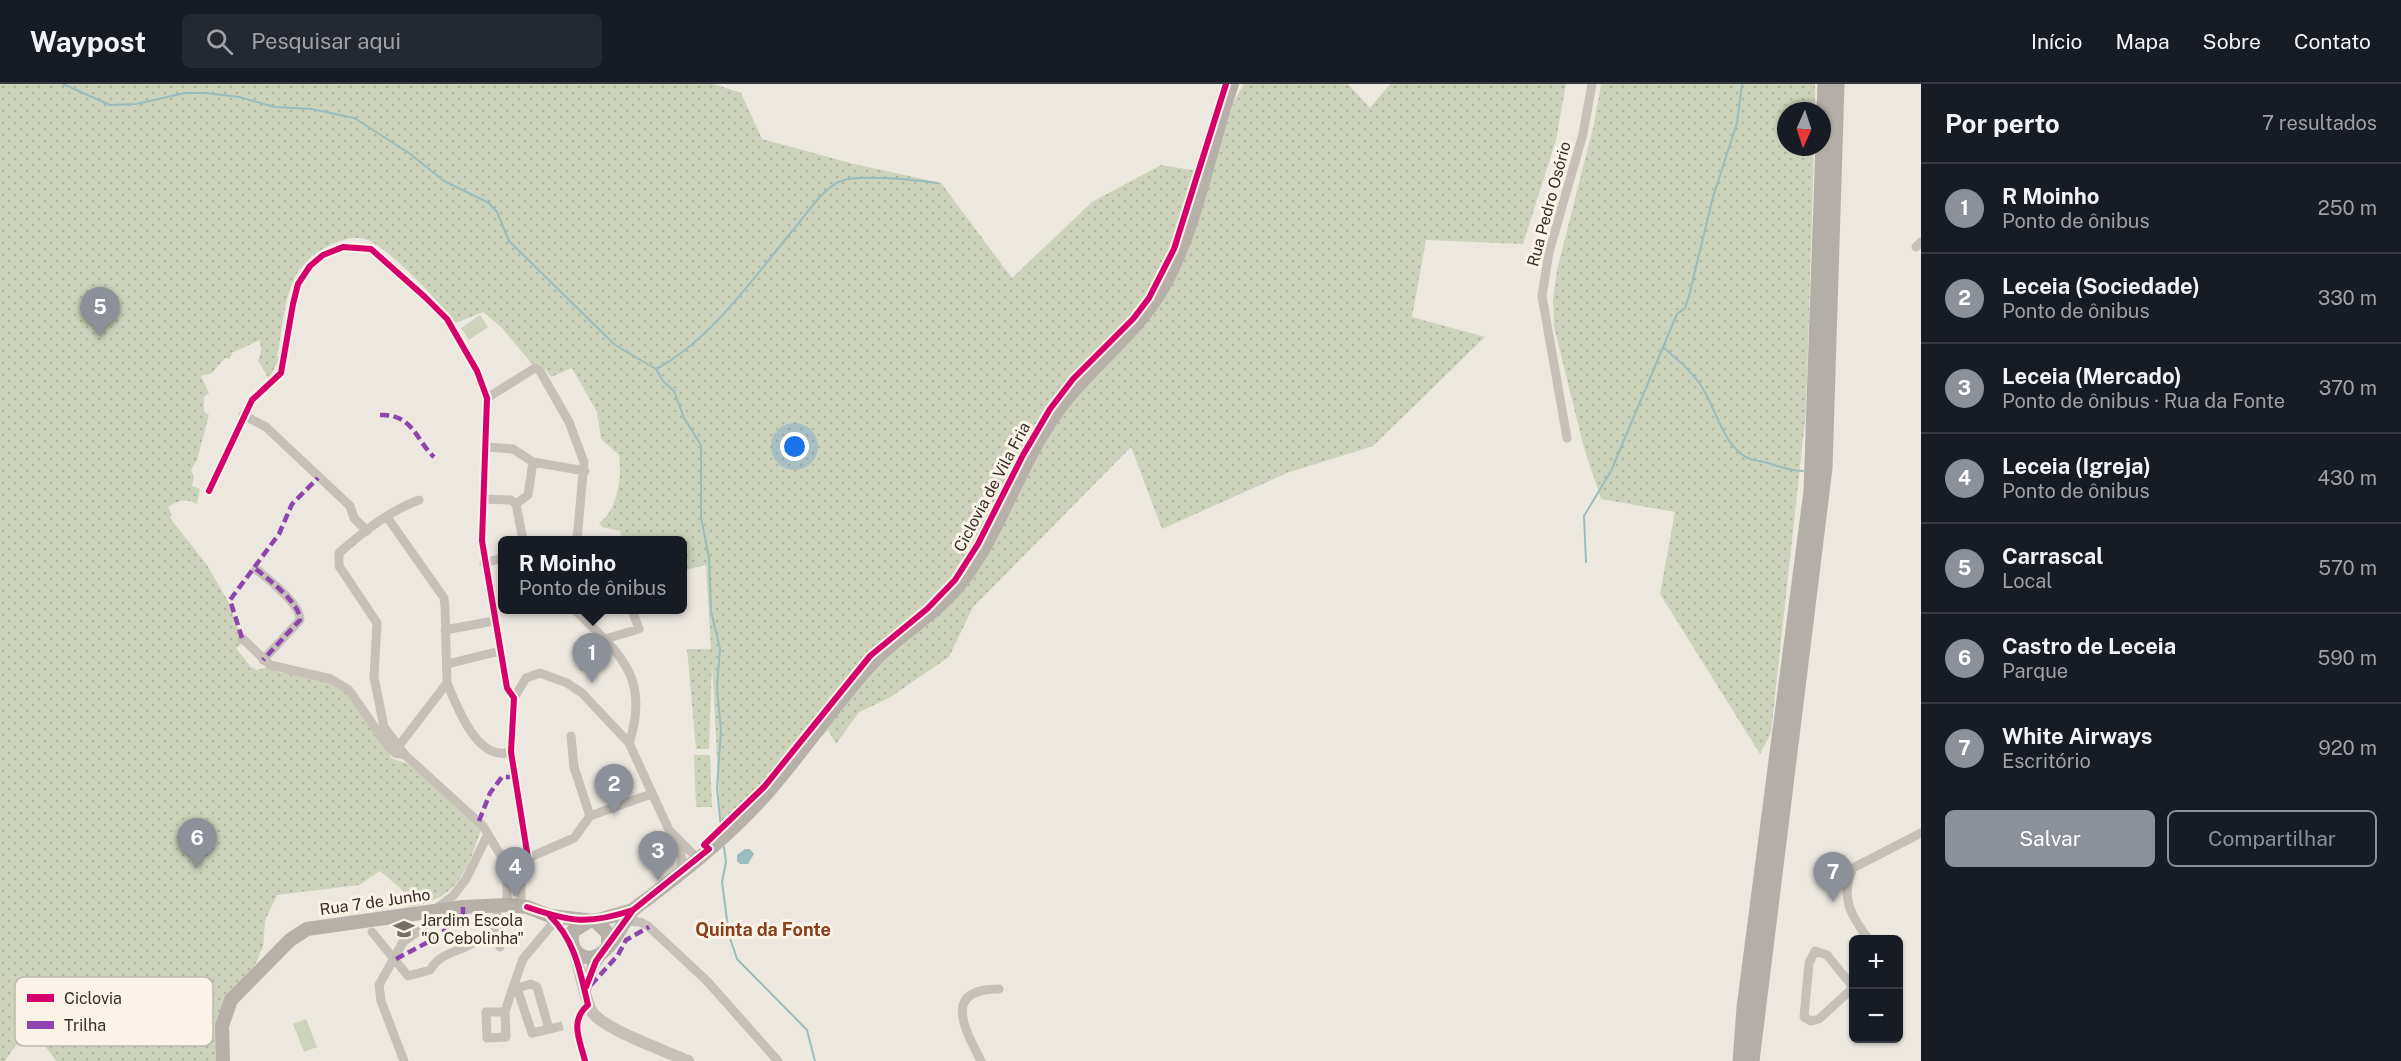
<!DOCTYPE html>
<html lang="pt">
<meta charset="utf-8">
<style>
:root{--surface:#171b24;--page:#242831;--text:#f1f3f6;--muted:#9ea1a6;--line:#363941;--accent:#8c9099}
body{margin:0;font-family:"Public Sans",sans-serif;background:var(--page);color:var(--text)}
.controls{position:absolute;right:18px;bottom:18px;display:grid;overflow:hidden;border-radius:9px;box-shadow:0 2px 4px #0004}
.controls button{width:54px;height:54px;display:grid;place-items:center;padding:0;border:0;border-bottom:2px solid var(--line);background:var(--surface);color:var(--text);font:30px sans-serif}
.compass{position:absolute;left:1777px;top:18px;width:54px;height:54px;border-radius:50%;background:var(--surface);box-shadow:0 2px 4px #0004;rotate:183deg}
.you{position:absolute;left:795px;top:363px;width:21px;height:21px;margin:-15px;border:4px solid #fff;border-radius:50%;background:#1a73e8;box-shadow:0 0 0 9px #1a73e833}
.badge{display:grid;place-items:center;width:39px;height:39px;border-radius:50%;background:var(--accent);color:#fff;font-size:20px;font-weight:700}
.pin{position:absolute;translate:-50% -50px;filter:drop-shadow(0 2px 3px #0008)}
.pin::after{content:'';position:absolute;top:32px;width:21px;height:18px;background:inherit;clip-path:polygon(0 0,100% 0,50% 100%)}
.popup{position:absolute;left:498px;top:452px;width:189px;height:78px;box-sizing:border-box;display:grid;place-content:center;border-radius:9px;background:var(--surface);filter:drop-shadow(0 2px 4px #0005);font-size:20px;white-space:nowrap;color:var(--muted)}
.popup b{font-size:22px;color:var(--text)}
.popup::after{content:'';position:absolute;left:50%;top:100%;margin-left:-12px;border:12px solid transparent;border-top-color:var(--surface)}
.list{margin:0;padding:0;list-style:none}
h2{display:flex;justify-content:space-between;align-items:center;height:78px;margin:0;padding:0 24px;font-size:26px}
h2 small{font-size:20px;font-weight:400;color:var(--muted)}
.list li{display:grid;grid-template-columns:39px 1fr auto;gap:18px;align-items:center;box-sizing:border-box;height:90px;padding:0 24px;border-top:2px solid var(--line)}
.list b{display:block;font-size:22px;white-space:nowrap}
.list p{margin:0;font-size:20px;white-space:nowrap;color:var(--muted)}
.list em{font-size:20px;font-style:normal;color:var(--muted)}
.actions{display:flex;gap:12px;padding:18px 24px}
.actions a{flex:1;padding:14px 0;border:2px solid var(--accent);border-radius:9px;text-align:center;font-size:21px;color:var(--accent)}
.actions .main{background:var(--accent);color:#fff}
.icon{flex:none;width:33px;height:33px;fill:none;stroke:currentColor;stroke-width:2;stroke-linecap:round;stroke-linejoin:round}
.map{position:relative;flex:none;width:1921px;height:977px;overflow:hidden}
header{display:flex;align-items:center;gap:36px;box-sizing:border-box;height:84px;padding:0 30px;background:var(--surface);border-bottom:2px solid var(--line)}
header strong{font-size:28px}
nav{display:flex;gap:33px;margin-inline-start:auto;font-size:21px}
.search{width:420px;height:54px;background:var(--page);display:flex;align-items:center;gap:15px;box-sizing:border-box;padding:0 21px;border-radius:9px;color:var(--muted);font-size:22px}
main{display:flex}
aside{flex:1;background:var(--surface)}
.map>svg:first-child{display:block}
.green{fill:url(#green-dots)}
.pitch{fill:#ccd3ba}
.water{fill:#9bbcbe}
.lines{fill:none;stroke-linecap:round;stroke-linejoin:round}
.stream{stroke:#9bbcbe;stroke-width:2}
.minor-tunnel{stroke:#c8c3bb;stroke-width:9;stroke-dasharray:9 4.5;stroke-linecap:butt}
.minor{stroke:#c6c0b9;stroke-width:9}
.tertiary{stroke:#c6c0b9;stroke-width:12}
.secondary{stroke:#b6b0a9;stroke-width:14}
.primary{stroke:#b4aea8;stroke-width:15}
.quiet{stroke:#8e44ad;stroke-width:4.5;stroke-dasharray:9 4.5;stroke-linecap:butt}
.cycleway-casing{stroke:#faf3e6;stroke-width:10}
.cycleway{stroke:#d6006c;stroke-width:6}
.labels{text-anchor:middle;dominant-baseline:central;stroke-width:6;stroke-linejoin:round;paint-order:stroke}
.street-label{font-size:16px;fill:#362d27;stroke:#faf3e6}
.poi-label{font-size:16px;fill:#362d27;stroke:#faf3e6;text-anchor:start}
.neighbourhood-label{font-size:18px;font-weight:bold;fill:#88401e;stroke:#faf3e6}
.key{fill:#faf3e6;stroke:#bfb8ad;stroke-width:1.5}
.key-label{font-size:16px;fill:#362d27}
</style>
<header>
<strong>Waypost</strong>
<div class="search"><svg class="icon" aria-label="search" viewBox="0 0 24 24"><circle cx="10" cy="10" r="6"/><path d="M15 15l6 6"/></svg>Pesquisar aqui</div>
<nav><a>Início</a><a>Mapa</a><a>Sobre</a><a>Contato</a></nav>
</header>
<main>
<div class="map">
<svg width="1921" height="977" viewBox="0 0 1921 977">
<defs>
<pattern id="green-dots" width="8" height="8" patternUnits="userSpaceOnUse" patternTransform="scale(1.5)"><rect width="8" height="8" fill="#ccd3ba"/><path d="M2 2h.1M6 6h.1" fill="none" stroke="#b0b5a0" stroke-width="1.8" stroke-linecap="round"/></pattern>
</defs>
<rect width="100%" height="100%" fill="#ece8e0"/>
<!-- green -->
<path class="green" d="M0 0H714L741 9 762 55 854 80 941 99 1012 194 1092 118 1161 81 1211 89 1234 17 1244 0H1348L1370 24 1390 0H1566L1556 56 1523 160 1426 156 1412 233 1485 253 1373 362 1287 389 1162 445 1131 363 973 523 949 573 889 614 859 628 836 660 828 646 721 751 712 577 709 665H696L687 565H711L706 481 682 487V456H622L620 447 602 443 599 439C618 426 622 393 619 371L601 355 597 328 572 284 551 293 545 285 533 281 501 243 483 228 456 239C437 217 392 165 365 155 351 151 332 159 321 166 308 174 297 186 292 200 283 222 282 249 277 272L280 273 269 295 258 277 261 268 260 256 232 269 230 275 225 274 212 289 201 292 209 309 204 313V328L209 331 197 376 191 386 194 393 192 402 200 405 197 420C186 414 179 416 168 423L172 431 170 434 207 481 229 519 243 559 236 564 250 582 257 586 268 583 281 589 308 590 330 597 349 611 389 667 391 674 408 680 481 745C467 788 456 817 407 823L408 811 380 787 359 801 277 811 265 837 263 865 260 868C257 881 252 884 243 894 215 924 214 939 217 977H56L42 958 16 961 5 977H0Z
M1601 0H1815V27H1786V63H1814L1806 328 1771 649 1760 670 1660 510 1675 428 1601 415 1584 364 1554 243 1553 216 1557 186 1594 40Z
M710 671 712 723H696L694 671Z"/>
<!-- pitch -->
<path class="pitch" d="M480 231 488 243 469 256 461 244Z
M592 554 599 582 580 587 573 559Z
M306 935 317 963 304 968 293 940Z"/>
<!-- water -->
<path class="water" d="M745 765H750L754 770 748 780H740L737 777V771Z"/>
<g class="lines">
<!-- stream -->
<path class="stream" d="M63 0 110 21 136 20 185 9H206L239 13 275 23 312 25 354 34 409 69 444 97 489 119 497 128 509 157 615 261 656 285 663 297 674 307 684 334 701 361V433L709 474 711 527 720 565 717 604 721 646 717 704 721 744
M1664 264C1677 275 1690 286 1700 300 1716 323 1723 364 1750 375 1755 377 1762 377 1768 379 1780 383 1790 387 1803 387
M656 285C711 256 754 193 793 146 805 132 824 103 841 97 858 90 918 96 937 99
M1586 478 1584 432 1611 387 1677 230 1685 224 1689 212 1713 113 1737 39 1742 0
M724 763 726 778 722 798 729 851 737 875 807 946 815 977"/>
<!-- minor-tunnel -->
<path class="minor-tunnel" d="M554 944 566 941"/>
<!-- minor -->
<path class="minor" d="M1916 163 1921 158
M487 314 535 284 540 287 569 338 584 378 577 456
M243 331 266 343 350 422 354 434 367 447
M1567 354 1542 212 1549 168 1583 50 1592 0
M487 363 513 365 533 378 585 387
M209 407 252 316 281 289 293 220 298 200 310 182 323 171 343 163 371 165 425 213 447 235 477 287 487 314 482 457 507 604 514 614 511 668 528 774
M483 415 511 416 516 420
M419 416C389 427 363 448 339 469V482L377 539 374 593 384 643 405 671 483 742 507 782
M516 420 528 411 533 378
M516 420 523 456
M387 433 444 514 445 522 447 599 398 663
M484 479 502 474
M256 485C268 495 301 520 300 536L263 576
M575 526C619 569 651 593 629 659
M445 546 494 537
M242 554 270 581 331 595 349 606 387 661 395 669 405 671
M605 555 639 545 632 526
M447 580 500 567
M447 599C457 622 477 679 511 668
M514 614 526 594 540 589 567 599 582 609 629 659 669 746 698 775
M571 652 574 683 590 732
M590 732 651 710
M677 757 682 775 680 790
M521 781 528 774 574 754 590 732
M521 781V822
M496 821 500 863
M507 821V782H513
M626 837 640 838 648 842 707 897 778 977
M372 848 408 892 430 886C440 869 455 869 471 860 480 855 489 850 497 845
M1869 856C1852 833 1839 814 1853 784L1921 749
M513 903 523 875 555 837
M1853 903 1827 871 1815 867 1809 879 1804 933 1811 937 1819 935 1854 903
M505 928H486L487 954 506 953 505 928 513 903 517 904
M549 945 537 903 531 900 517 904 532 949 554 944
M404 977 381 917 379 901 403 858 423 844 434 826 453 812 466 795 488 750
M585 977C580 956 569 937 588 921
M981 977C965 945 941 905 999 905"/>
<!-- tertiary -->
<path class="tertiary" d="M574 865C578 878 586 920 592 928 605 946 666 967 688 977
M586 903 593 882 601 871"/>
<!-- secondary -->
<path class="secondary" d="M589 837 573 847C569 861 575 872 590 874 611 871 620 841 633 826 639 820 648 815 655 809 695 779 734 746 767 709 805 666 836 617 876 575 902 548 935 531 959 501 999 451 1017 385 1054 332 1085 286 1134 253 1162 205 1196 146 1209 65 1232 0
M595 837 633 826
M223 977 222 942 231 916 290 856 307 845 463 823 507 821 527 823 550 832 595 837 608 849V861"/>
<!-- primary -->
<path class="primary" d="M1740 977 1744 924 1811 407 1825 0
M1752 977 1825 384 1837 0"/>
<!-- quiet -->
<path class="quiet" d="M380 331C413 330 415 355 434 373
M256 485C268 495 301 520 300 536L263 576
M242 554 230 516 279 450 292 420 318 394
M479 737 490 709 502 693H515
M396 875 430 857 463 833V823
M591 901 618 871 626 856 649 843"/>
<defs>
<path id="cycleway" d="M209 407 252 316 281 289 293 220 298 200 310 182 323 171 343 163 371 165 425 213 447 235 477 287 487 314 482 457 507 604 514 614 511 668 528 774
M527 823C571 838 588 841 633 826
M550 832C576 858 580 888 588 921 569 937 580 956 585 977
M586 903 596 877 633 826 709 765 704 761 764 703 870 572 927 525 955 496 978 460 1023 371 1050 325 1073 295 1133 235 1149 214 1174 165 1226 0"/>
</defs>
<!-- cycleway casing -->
<use href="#cycleway" class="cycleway-casing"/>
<!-- cycleway -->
<use href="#cycleway" class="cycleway"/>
</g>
<!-- icons -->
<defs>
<symbol id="school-bare" viewBox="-9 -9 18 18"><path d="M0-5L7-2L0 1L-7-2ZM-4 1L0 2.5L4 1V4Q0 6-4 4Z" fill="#766e68" stroke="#faf3e6" stroke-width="2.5" paint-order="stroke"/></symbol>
</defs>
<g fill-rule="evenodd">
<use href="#school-bare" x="389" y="830" width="30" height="30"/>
</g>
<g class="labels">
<!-- street labels -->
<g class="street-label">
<text transform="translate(1549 120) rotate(-75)">Rua Pedro Osório</text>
<text transform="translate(992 403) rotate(-62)">Ciclovia de Vila Fria</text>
<text transform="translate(375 818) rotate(-8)">Rua 7 de Junho</text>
</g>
<!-- poi labels -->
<g class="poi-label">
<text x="421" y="836">Jardim Escola<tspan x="421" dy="18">"O Cebolinha"</tspan></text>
</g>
<!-- neighbourhood labels -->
<g class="neighbourhood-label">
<text x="763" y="845">Quinta da Fonte</text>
</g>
</g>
<!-- legend -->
<rect x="15" y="893" width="198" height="69" rx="9" class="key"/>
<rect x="27" y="910" width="27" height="8" fill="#d6006c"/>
<rect x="27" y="937" width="27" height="8" fill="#8e44ad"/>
<g class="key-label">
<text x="64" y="920">Ciclovia</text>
<text x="64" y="947">Trilha</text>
</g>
</svg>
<div class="controls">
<button>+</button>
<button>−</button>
</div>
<svg class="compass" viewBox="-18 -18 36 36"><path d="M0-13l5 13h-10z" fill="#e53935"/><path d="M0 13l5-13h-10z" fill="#9ea1a6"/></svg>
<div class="you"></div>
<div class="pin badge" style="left:592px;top:599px">1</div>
<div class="popup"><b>R Moinho</b>Ponto de ônibus</div>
<div class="pin badge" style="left:614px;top:730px">2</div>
<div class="pin badge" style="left:658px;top:797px">3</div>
<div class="pin badge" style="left:515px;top:813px">4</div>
<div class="pin badge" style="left:100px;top:253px">5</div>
<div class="pin badge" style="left:197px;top:784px">6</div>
<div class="pin badge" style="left:1833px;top:818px">7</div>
</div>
<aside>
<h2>Por perto<small>7 resultados</small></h2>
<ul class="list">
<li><span class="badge">1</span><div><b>R Moinho</b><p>Ponto de ônibus</p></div><em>250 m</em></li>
<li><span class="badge">2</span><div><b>Leceia (Sociedade)</b><p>Ponto de ônibus</p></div><em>330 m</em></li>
<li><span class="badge">3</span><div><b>Leceia (Mercado)</b><p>Ponto de ônibus · Rua da Fonte</p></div><em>370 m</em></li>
<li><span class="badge">4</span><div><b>Leceia (Igreja)</b><p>Ponto de ônibus</p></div><em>430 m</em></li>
<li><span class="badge">5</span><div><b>Carrascal</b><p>Local</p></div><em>570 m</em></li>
<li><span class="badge">6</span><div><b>Castro de Leceia</b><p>Parque</p></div><em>590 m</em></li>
<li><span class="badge">7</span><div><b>White Airways</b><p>Escritório</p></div><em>920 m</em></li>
</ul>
<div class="actions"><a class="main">Salvar</a><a>Compartilhar</a></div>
</aside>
</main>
